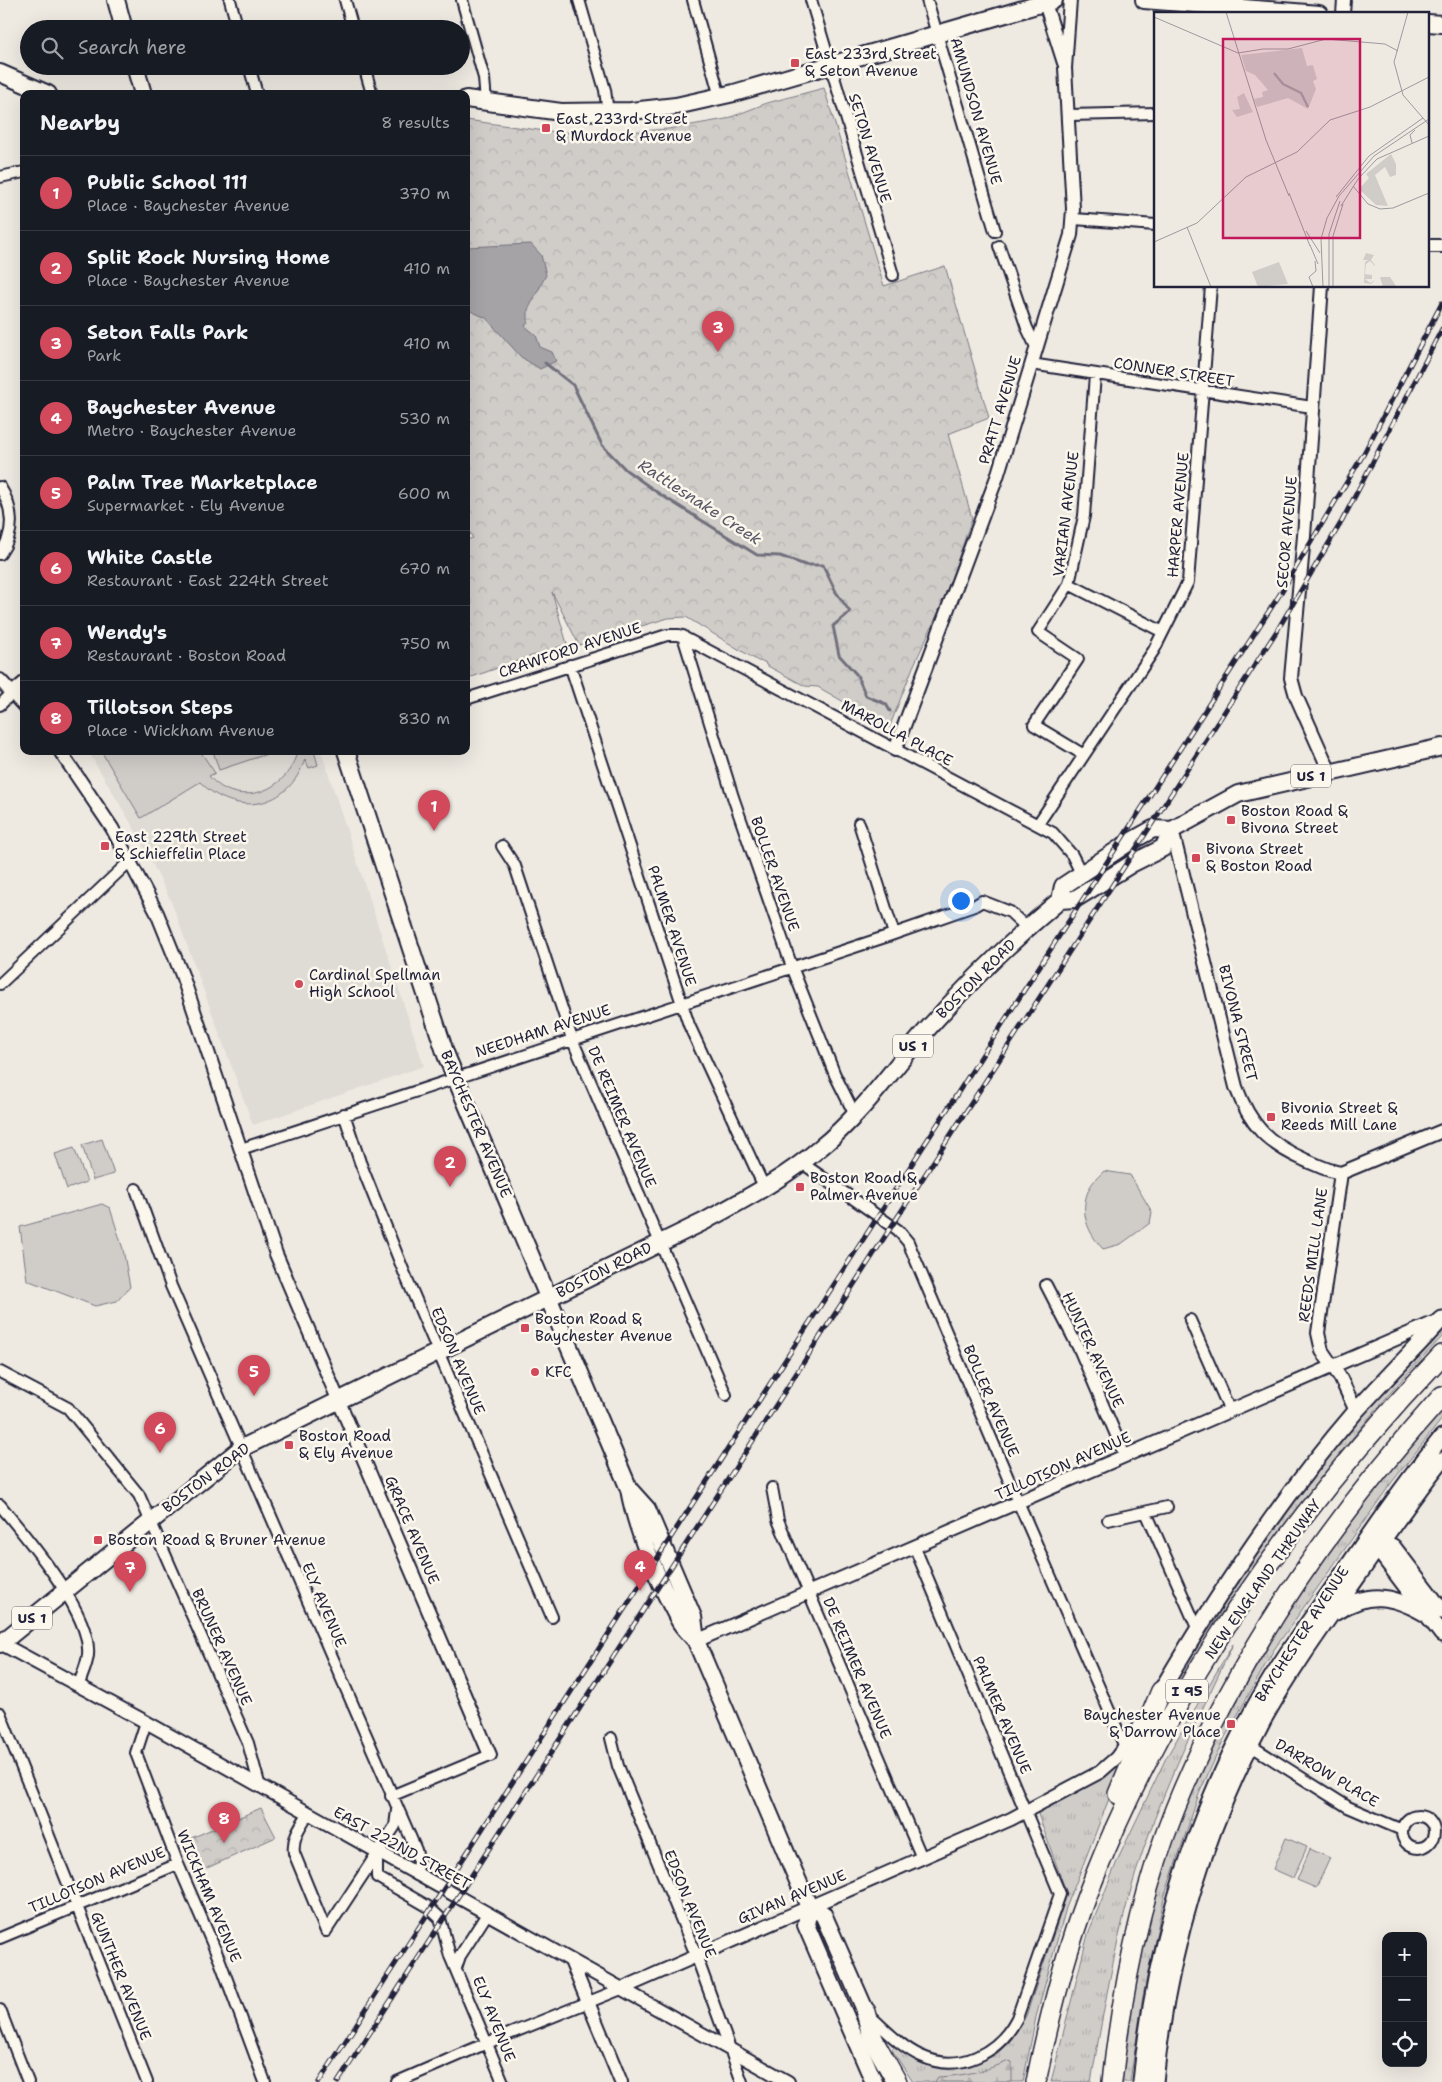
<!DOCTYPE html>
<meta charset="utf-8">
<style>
:root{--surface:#171b24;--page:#242831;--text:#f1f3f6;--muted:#9ea1a6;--line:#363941;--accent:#d1495b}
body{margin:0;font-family:"Shantell Sans",sans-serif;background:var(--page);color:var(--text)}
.controls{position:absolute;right:15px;bottom:15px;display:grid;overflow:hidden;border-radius:10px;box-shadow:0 5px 20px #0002}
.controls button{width:45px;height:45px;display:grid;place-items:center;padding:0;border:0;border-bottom:1px solid var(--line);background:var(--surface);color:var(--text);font:25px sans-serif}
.you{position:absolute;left:960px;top:900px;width:18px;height:18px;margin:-12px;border:4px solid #fff;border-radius:50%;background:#1a73e8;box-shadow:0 0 0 8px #1a73e833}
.badge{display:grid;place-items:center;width:32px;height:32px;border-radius:50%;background:var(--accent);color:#fff;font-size:16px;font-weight:700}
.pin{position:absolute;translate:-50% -41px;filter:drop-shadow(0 1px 2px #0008)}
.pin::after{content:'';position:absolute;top:26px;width:18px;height:15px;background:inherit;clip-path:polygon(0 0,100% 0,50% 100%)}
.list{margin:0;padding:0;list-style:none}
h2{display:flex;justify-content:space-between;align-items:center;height:65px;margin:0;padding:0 20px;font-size:21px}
h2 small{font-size:16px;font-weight:400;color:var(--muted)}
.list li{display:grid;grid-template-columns:32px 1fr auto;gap:15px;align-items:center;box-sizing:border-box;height:75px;padding:0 20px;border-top:1px solid var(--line)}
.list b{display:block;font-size:19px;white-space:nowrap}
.list p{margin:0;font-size:16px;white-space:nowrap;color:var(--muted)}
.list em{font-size:16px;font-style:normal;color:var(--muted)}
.icon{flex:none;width:28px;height:28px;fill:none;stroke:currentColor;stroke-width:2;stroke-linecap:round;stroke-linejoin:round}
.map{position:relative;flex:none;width:1442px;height:2082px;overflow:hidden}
.search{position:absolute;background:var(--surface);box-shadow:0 5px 20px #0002;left:20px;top:20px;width:450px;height:55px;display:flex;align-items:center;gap:12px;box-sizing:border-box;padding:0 18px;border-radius:28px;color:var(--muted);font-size:19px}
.panel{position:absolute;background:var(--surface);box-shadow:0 5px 20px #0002;left:20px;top:90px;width:450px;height:665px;border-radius:10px}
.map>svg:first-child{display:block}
.built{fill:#dfdbd5}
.grass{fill:url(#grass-tufts);stroke:#797882}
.forest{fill:url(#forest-firs);stroke:#797882}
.park{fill:url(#park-crowns);stroke:#797882}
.garden{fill:#d0cdc9;stroke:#797882}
.water{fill:#a6a3a7;stroke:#716f7c}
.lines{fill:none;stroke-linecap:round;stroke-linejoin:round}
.stream{stroke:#716f7c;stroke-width:3}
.minor-casing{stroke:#22223b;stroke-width:14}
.tertiary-casing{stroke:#22223b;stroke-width:16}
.secondary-casing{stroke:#22223b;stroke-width:19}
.primary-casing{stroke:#22223b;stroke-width:20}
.motorway-casing{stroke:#22223b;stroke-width:22}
.minor{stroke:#fbf7ec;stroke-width:10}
.tertiary{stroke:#fbf7ec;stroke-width:12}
.secondary{stroke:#fbf7ec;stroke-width:15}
.primary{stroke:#fbf7ec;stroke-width:16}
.motorway{stroke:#fbf7ec;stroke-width:19}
.rail-casing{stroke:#22223b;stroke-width:5}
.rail{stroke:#fbf7ec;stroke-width:3;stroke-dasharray:9;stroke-linecap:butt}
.poi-dot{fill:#d1495b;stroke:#fbf7ec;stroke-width:2}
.labels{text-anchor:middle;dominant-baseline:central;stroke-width:5;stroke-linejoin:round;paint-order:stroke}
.shield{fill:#fbf7ec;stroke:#636270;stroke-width:1}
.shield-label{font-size:14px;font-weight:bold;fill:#22223b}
.poi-label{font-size:15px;fill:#22223b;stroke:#fbf7ec;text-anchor:start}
.street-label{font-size:15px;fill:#22223b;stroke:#fbf7ec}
.water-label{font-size:16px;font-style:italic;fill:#575666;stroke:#fbf7ec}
.inset-river{fill:none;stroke:#a6a3a7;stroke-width:2.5}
.inset-road{fill:none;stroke:#9c9a9f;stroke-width:1}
.view{fill:#c2185b;fill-opacity:0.15;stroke:#c2185b;stroke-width:2.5}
.inset-edge{fill:none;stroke:#22223b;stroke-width:2.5}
</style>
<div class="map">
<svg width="1442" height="2082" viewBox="0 0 1442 2082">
<defs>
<pattern id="grass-tufts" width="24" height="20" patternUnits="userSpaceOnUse" patternTransform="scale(1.25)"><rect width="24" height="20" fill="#d0cdc9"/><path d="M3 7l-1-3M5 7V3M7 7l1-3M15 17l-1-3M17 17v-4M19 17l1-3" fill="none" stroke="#b2b0ae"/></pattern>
<pattern id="forest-firs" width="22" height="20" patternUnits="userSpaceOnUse" patternTransform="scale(1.25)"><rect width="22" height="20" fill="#d0cdc9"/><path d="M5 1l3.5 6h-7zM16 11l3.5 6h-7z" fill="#b2b0ae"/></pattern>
<pattern id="park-crowns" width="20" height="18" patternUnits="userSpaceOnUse" patternTransform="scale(1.25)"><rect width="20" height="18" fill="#d0cdc9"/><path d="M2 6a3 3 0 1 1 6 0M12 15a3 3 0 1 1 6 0" fill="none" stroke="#b2b0ae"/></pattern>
</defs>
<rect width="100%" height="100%" fill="#eeeae2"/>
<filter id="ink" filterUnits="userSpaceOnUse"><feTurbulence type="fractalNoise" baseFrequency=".02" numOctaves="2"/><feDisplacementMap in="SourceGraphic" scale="10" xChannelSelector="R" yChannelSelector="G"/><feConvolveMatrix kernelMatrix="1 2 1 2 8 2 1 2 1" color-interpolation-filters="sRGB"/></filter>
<g filter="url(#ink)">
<!-- built -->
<path class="built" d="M88 751H321L424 1066 253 1125 171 901 138 835Z"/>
<!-- grass -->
<path class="grass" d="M1442 1327V1337C1346 1435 1269 1547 1189 1658 1234 1581 1286 1505 1343 1437 1374 1399 1409 1364 1442 1327Z
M1442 1408V1419L1392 1482 1273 1651 1223 1741 1199 1794 1164 1898 1143 1996 1130 2082H1122C1134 1951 1171 1820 1233 1703 1243 1684 1255 1666 1266 1648 1318 1562 1378 1484 1442 1408Z
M1233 1644C1202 1710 1169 1776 1145 1845 1118 1922 1105 2003 1091 2082H1051L1088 1934 1118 1859 1166 1758Z
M1125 1758 1066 1908 1036 2017 1023 2082H913L892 2050 894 2046 916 2061 940 2067H958L980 2062 998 2053 1012 2039 1026 2016 1067 1894 1038 1814 1041 1809C1072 1796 1100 1782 1125 1758Z"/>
<!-- forest -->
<path class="forest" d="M1009 2061 1012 2062V2082H935L938 2077C963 2076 985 2071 1009 2061Z"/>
<!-- park -->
<path class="park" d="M824 88 884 286 945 266 989 418 948 434 972 518 944 600 913 667 889 728 818 687 805 686 766 665 765 662 758 661 686 617 668 618 579 645 552 592 567 644 466 679V540L473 538 466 528V120L545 131 579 133H613L668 129 726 119 767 103Z
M261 1808 276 1837 196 1873 182 1842Z"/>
<!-- garden -->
<path class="garden" d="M101 751H200L215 773 209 776C237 810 289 792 297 751H314L318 765 309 768 305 759C289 809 236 818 200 782L141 818Z
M213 751H276L219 770Z
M102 1139 114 1174 93 1180 82 1145Z
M74 1148 87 1182 67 1189 55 1154Z
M1104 1171 1130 1175 1152 1212 1150 1223 1121 1244 1103 1249C1087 1232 1079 1211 1089 1189 1092 1182 1099 1176 1104 1171Z
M102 1204 110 1208 123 1249 130 1287 117 1301 95 1306 27 1280 20 1227Z
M1286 1838 1307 1847 1293 1878 1273 1869Z
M1310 1849 1330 1858 1316 1888 1297 1880Z"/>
<!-- water -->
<path class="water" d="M531 244 541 255 546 275 528 310V322L525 326 536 335 540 347 552 352 556 361 540 369 521 357 486 318 466 309V247Z"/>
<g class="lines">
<!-- stream -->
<path class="stream" d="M545 363 573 385 602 445 626 470 658 493 757 555 780 556 805 565H823L836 592 850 612 833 626 839 655 857 675 866 696 886 704 890 711"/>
<defs>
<path id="minor" d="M230 0 238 29
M345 0 353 29
M462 0 484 78 486 102
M579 0 605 90 608 113
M693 0 720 97
M811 0 893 275
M927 0 995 231
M249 66 257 94
M364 66 372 94
M1069 115 1156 113
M0 177 24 172
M1074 219 1156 225
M999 246 1027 328 1036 347
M1031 364 1312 407
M1095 375 1084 516 1069 584 1163 632
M0 487C14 509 15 533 0 554
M1069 584 1038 632 1078 659 1034 725 1084 755
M683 636 733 797 792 967 835 1075 855 1115
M570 665 689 1025 765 1189
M466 699 667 635H679L1053 833 1072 855 1081 873
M0 705 12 693
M859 823 894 934
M1038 824 1154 650 1188 582 1211 286
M502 846 515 866 572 1039 726 1395
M0 984 131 860
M344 1114 360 1162 404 1272 552 1617
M241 1149 888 936 974 906 982 901 1010 912 1027 928
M802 1163 898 1230 908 1242 1019 1504 1125 1747
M136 1189 171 1286 416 1850 418 1859 417 1875
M1046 1285 1080 1351 1125 1456
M1190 1320 1230 1411
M0 1372 68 1408 139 1495 248 1743 260 1787
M772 1488 778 1520 922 1858
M0 1505C26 1537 92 1613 88 1655 87 1665 82 1675 79 1684
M1146 1512 1198 1630
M1108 1520 1167 1507
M0 1713 147 2082
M146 1722 136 1753 178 1864 220 1961 265 2082
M611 1738 618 1766 696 1955 742 2082
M1245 1742 1348 1807 1402 1830
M391 1796 490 1755
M308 1814C300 1827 292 1837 294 1853L326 1931
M1402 1832a16 16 0 1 1 32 0a16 16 0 1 1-32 0Z
M377 1852V1877L427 1906 440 1918 450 1956 503 2082
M326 1931 395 1826 397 1810
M0 1938 178 1864
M456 1968 460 1956 487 1914
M0 2010 28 2082
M870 2016C886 2030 901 2047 921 2056 959 2074 999 2053 1017 2018L1060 1894 915 1548
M397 2082 487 2043 621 1989"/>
<path id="tertiary" d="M1045 3 1064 63
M1343 14 1344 0
M1428 246H1442
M1322 286 1304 536 1291 678 1296 696 1330 772
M0 680 24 706
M12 693 24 683
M895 750 997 477 1071 235 1073 209 1065 68 1070 0
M60 751 112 828 157 913 182 975 276 1254 490 1755
M1172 830 1236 1087C1250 1125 1267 1143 1305 1160 1317 1165 1328 1171 1341 1173
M1356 1411 1340 1377 1322 1351 1318 1333 1341 1173 1442 1131
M696 1641 1440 1320
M0 1643 146 1722 788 2082
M571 1961 621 2082
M621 1989 1011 1819 1100 1772 1116 1758 1139 1727"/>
<path id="secondary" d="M1375 1538 1393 1547 1442 1611
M1372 1541 1442 1634
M1336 1612C1368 1591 1392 1595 1424 1613
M1161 1691C1218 1593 1282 1497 1356 1411 1384 1380 1414 1350 1442 1319
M1141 2082C1153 1957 1188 1833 1247 1721 1274 1668 1310 1621 1344 1572 1375 1526 1407 1480 1442 1437
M1155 2082C1167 1955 1205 1827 1266 1715 1293 1667 1326 1622 1358 1576 1385 1537 1412 1497 1442 1460"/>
<path id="primary" d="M116 0 124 29
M1144 0 1319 14
M1428 23 1442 24
M135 66 143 94
M0 73 48 94
M466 99 561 112 631 111 676 106 734 93 1054 0
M346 751 446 1055 629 1489C636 1530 659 1583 679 1620 683 1628 691 1634 696 1641
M1060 900 1075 899 1133 863 1163 848 1172 830
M629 1489 647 1509 693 1617 696 1641 809 1907 806 1925 874 2082
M0 1644 240 1449 705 1221C745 1199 785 1178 820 1148 861 1115 890 1072 924 1033 966 985 1011 941 1060 900L1063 886 1128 843 1153 829 1172 830 1238 794 1442 747
M809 1907 823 1914 866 2012"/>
<path id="motorway" d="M1118 1794 1161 1691
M866 2012 873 2039 897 2082
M1036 2082C1050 2013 1067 1944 1094 1878 1171 1684 1298 1506 1442 1355
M1112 2082C1122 1990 1140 1896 1175 1809 1237 1655 1332 1519 1442 1396"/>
</defs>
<!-- minor casing -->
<use href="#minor" class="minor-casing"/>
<!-- tertiary casing -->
<use href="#tertiary" class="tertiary-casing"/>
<!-- secondary casing -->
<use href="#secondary" class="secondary-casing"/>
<!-- primary casing -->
<use href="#primary" class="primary-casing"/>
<!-- motorway casing -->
<use href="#motorway" class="motorway-casing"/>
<!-- minor -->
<use href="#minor" class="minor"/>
<!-- tertiary -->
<use href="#tertiary" class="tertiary"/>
<!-- secondary -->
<use href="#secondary" class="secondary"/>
<!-- primary -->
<use href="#primary" class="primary"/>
<!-- motorway -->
<use href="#motorway" class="motorway"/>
<defs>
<path id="rail" d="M319 2082 1280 594 1363 455 1442 303
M338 2082 1278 629 1342 521 1442 329"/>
</defs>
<!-- rail casing -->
<use href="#rail" class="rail-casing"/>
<!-- rail -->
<use href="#rail" class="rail"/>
</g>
</g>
<!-- markers -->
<g class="poi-dot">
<rect x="790" y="58" width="10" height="10" rx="2.5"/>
<rect x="541" y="123" width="10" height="10" rx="2.5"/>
<rect x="1226" y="815" width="10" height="10" rx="2.5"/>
<rect x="100" y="841" width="10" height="10" rx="2.5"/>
<rect x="1191" y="853" width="10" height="10" rx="2.5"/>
<circle cx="299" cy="984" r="5"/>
<rect x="1266" y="1112" width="10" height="10" rx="2.5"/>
<rect x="795" y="1182" width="10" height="10" rx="2.5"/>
<rect x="520" y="1323" width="10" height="10" rx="2.5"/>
<circle cx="535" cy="1372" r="5"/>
<rect x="284" y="1440" width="10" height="10" rx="2.5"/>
<rect x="93" y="1535" width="10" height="10" rx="2.5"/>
<rect x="1226" y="1719" width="10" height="10" rx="2.5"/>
</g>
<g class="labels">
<!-- shield labels -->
<g class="shield">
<rect x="1291" y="764.5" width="40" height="23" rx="4"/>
<rect x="893" y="1034.5" width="40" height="23" rx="4"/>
<rect x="12" y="1606.5" width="40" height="23" rx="4"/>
<rect x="1166" y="1679.5" width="42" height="23" rx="4"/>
</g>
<g class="shield-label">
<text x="1311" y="776">US 1</text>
<text x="913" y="1046">US 1</text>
<text x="32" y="1618">US 1</text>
<text x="1187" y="1691">I 95</text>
</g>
<!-- poi labels -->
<g class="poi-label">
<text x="805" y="54">East 233rd Street<tspan x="805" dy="17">&amp; Seton Avenue</tspan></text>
<text x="556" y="119">East 233rd Street<tspan x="556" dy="17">&amp; Murdock Avenue</tspan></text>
<text x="1241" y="811">Boston Road &amp;<tspan x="1241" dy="17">Bivona Street</tspan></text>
<text x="115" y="837">East 229th Street<tspan x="115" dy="17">&amp; Schieffelin Place</tspan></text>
<text x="1206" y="849">Bivona Street<tspan x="1206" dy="17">&amp; Boston Road</tspan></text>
<text x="309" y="975">Cardinal Spellman<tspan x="309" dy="17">High School</tspan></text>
<text x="1281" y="1108">Bivonia Street &amp;<tspan x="1281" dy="17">Reeds Mill Lane</tspan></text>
<text x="810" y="1178">Boston Road &amp;<tspan x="810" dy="17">Palmer Avenue</tspan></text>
<text x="535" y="1319">Boston Road &amp;<tspan x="535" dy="17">Baychester Avenue</tspan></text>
<text x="545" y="1372">KFC</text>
<text x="299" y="1436">Boston Road<tspan x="299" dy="17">&amp; Ely Avenue</tspan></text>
<text x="108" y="1540">Boston Road &amp; Bruner Avenue</text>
<text x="1221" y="1715" text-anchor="end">Baychester Avenue<tspan x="1221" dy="17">&amp; Darrow Place</tspan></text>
</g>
<!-- street labels -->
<g class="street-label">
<text transform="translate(976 111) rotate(74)">AMUNDSON AVENUE</text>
<text transform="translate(870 148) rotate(73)">SETON AVENUE</text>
<text transform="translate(1174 372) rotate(9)">CONNER STREET</text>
<text transform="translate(1000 410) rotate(-73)">PRATT AVENUE</text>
<text transform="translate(1066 514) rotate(-83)">VARIAN AVENUE</text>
<text transform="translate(1178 515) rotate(-85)">HARPER AVENUE</text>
<text transform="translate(1287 532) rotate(-85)">SECOR AVENUE</text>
<text transform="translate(570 650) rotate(-18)">CRAWFORD AVENUE</text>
<text transform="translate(897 733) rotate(28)">MAROLLA PLACE</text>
<text transform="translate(775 874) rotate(71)">BOLLER AVENUE</text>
<text transform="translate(672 926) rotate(72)">PALMER AVENUE</text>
<text transform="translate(976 979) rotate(-45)">BOSTON ROAD</text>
<text transform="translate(1238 1023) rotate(76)">BIVONA STREET</text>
<text transform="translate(543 1031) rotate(-18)">NEEDHAM AVENUE</text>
<text transform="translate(622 1117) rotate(67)">DE REIMER AVENUE</text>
<text transform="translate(476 1124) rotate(67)">BAYCHESTER AVENUE</text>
<text transform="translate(1313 1255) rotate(-82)">REEDS MILL LANE</text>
<text transform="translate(604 1270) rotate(-27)">BOSTON ROAD</text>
<text transform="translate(1093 1350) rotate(65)">HUNTER AVENUE</text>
<text transform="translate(458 1361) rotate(67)">EDSON AVENUE</text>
<text transform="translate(991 1401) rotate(67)">BOLLER AVENUE</text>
<text transform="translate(1063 1466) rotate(-24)">TILLOTSON AVENUE</text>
<text transform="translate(206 1478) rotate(-37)">BOSTON ROAD</text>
<text transform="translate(412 1530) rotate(67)">GRACE AVENUE</text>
<text transform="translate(1263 1579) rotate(-55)">NEW ENGLAND THRUWAY</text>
<text transform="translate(324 1605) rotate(67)">ELY AVENUE</text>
<text transform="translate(1302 1634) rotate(-57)">BAYCHESTER AVENUE</text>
<text transform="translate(222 1647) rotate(66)">BRUNER AVENUE</text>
<text transform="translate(857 1668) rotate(67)">DE REIMER AVENUE</text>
<text transform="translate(1002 1715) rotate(67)">PALMER AVENUE</text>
<text transform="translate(1327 1773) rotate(31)">DARROW PLACE</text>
<text transform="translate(402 1848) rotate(29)">EAST 222ND STREET</text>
<text transform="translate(97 1880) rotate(-23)">TILLOTSON AVENUE</text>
<text transform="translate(209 1896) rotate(67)">WICKHAM AVENUE</text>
<text transform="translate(792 1897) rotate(-23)">GIVAN AVENUE</text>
<text transform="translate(690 1904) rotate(68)">EDSON AVENUE</text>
<text transform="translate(121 1976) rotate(68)">GUNTHER AVENUE</text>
<text transform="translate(494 2019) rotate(68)">ELY AVENUE</text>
</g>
<!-- water labels -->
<g class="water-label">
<text transform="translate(700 502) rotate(33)">Rattlesnake Creek</text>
</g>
</g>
<!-- overview -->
<g transform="translate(1154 12)">
<rect width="275" height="275" fill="#eeeae2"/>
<path d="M237 142 242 152V163L236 165 231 155 221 163 234 194 222 193 205 177 215 166 212 162Z" fill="#d0cdc9"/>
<path d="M148 36 153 54 159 53 163 67 159 69 162 77 154 97 134 86 103 95 100 87 109 85 108 80 114 78 101 63 92 59 87 43ZM125 250 134 272 104 275 98 260Z" fill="#d0cdc9"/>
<path d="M90 81 99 100 83 105 78 98 86 97 83 85ZM212 241 220 243 217 248 221 253V268L217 272 210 271 211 250 214 248H209ZM216 249 221 254V268L216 271 211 267H218V263L211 262 212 252ZM226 265H236L242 274 229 275Z" fill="#d0cdc9" fill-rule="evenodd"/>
<path class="inset-river" d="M120 61 129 72 147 81 154 95"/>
<path class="inset-road" d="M72 0 112 128 135 184M254 0 240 50 249 83 275 113M0 5 84 41 109 37H134L172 27 231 32 244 39M258 131 256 123 261 118M199 174 214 192 226 197 239 196 275 181M135 181 156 234M182 185 215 144 269 106M187 194 204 167 223 147 275 124M33 215 57 275M152 219 166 241M0 230 43 211 92 165 143 140 176 108 216 95 275 65M156 233 164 252M159 275 155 265 162 259 161 249M169 275 167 227 173 206 185 184 220 144 275 107M175 275V222L186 189M179 275V224L189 192"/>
<path class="view" d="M69 27H206V226H69Z"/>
<rect width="275" height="275" class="inset-edge"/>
</g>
</svg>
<div class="controls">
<button>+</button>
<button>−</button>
<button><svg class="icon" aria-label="locate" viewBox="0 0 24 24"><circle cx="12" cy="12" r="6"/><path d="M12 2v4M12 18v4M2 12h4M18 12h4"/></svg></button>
</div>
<div class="you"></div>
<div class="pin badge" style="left:434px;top:831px">1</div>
<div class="pin badge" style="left:450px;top:1187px">2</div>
<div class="pin badge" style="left:718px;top:352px">3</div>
<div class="pin badge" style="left:640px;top:1591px">4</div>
<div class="pin badge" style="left:254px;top:1396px">5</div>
<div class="pin badge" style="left:160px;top:1453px">6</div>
<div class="pin badge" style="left:130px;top:1592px">7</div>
<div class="pin badge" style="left:224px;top:1843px">8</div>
<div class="search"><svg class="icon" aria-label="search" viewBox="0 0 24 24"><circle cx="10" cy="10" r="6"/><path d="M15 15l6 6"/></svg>Search here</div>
<section class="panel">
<h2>Nearby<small>8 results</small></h2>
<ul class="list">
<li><span class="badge">1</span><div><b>Public School 111</b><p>Place · Baychester Avenue</p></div><em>370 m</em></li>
<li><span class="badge">2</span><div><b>Split Rock Nursing Home</b><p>Place · Baychester Avenue</p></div><em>410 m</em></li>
<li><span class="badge">3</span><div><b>Seton Falls Park</b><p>Park</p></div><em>410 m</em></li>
<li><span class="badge">4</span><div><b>Baychester Avenue</b><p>Metro · Baychester Avenue</p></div><em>530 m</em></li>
<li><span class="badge">5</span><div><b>Palm Tree Marketplace</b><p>Supermarket · Ely Avenue</p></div><em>600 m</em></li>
<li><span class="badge">6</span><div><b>White Castle</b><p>Restaurant · East 224th Street</p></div><em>670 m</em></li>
<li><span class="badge">7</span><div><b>Wendy's</b><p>Restaurant · Boston Road</p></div><em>750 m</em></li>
<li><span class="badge">8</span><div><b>Tillotson Steps</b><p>Place · Wickham Avenue</p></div><em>830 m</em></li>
</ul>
</section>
</div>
